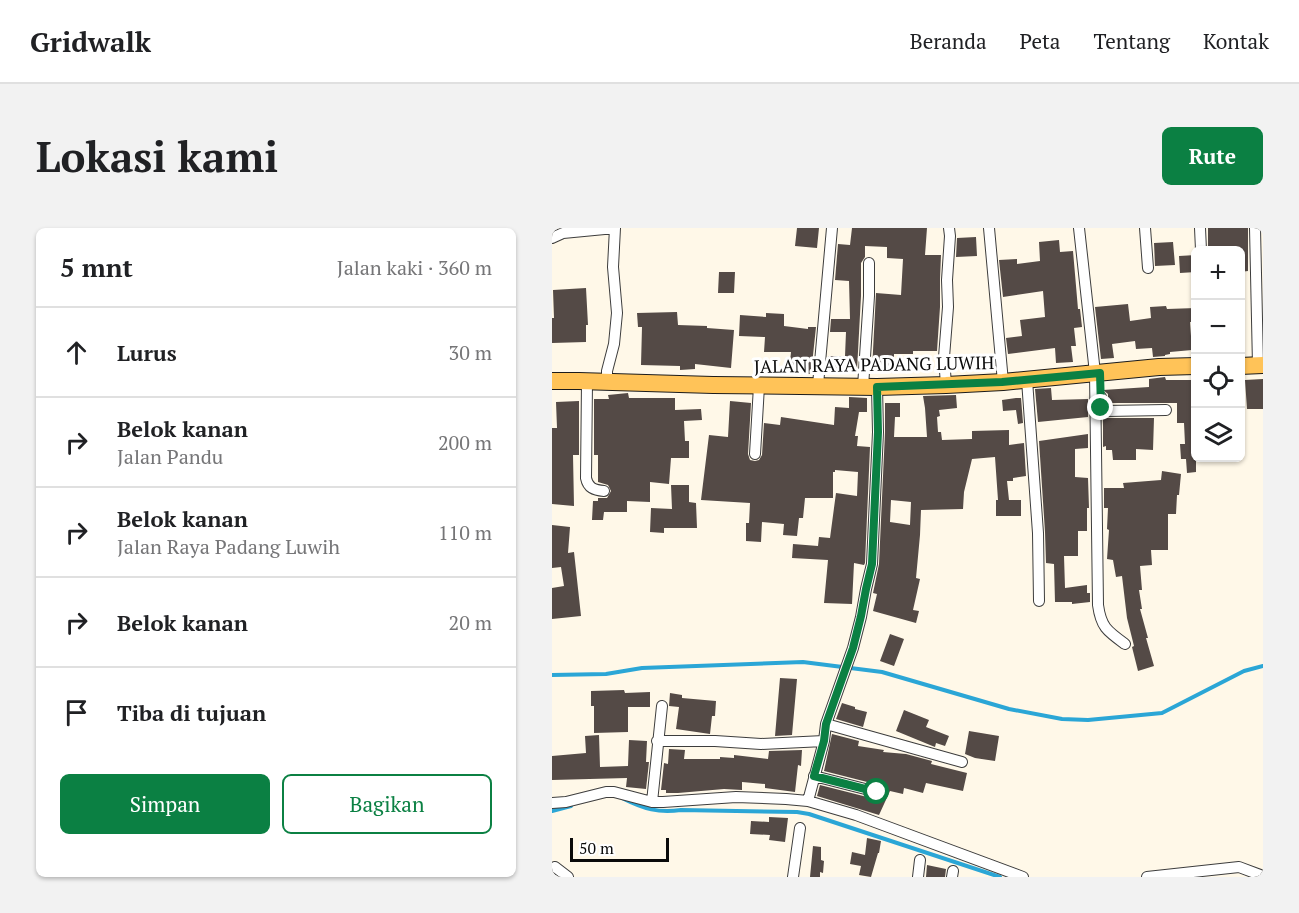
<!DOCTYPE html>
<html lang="id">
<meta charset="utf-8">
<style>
:root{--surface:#fff;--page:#f2f2f2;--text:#202124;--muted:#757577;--line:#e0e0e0;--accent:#0b8043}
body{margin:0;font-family:"PT Serif",serif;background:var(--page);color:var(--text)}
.controls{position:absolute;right:18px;top:18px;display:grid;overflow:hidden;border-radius:9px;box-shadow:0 2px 4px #0004}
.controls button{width:54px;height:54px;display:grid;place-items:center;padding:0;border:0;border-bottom:2px solid var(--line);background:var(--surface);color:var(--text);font:30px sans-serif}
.scale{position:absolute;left:18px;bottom:15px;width:99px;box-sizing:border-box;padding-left:6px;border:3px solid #0a0a0a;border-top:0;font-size:16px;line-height:21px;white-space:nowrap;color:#0a0a0a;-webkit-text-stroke:4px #fff;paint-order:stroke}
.stop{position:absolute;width:18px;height:18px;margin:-14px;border:4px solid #0b8043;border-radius:50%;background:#fff}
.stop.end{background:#0b8043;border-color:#fff;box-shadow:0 2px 6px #0008}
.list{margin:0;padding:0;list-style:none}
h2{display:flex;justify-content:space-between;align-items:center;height:78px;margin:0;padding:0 24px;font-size:26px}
h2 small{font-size:20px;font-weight:400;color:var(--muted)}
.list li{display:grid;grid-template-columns:39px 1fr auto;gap:18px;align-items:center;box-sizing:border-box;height:90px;padding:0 24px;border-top:2px solid var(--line)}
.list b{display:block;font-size:22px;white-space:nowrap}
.list p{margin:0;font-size:20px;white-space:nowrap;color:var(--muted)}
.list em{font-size:20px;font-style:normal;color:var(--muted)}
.actions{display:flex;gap:12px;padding:18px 24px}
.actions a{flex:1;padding:14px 0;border:2px solid var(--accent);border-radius:9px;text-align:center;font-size:21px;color:var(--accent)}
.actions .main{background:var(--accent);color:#fff}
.icon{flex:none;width:33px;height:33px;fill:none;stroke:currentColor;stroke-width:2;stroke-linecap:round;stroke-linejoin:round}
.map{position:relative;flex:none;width:711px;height:649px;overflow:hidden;border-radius:9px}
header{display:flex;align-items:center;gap:36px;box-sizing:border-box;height:84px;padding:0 30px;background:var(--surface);border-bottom:2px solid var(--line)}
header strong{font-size:28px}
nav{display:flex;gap:33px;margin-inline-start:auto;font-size:21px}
.intro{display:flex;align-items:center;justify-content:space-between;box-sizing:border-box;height:144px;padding:0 36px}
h1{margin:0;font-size:42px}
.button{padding:15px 27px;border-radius:9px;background:var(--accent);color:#fff;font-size:21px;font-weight:700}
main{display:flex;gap:36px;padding:0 36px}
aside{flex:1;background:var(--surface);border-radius:9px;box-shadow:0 2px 4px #0004}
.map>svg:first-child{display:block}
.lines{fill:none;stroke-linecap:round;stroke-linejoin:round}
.stream{stroke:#2ba6d6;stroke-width:4}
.building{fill:#544a46;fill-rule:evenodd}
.street-casing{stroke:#3d3d3d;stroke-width:12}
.primary-casing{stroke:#1b1b1b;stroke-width:18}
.street{stroke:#fff;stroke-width:10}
.primary{stroke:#ffc358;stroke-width:16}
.route{stroke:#0b8043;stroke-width:8}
.labels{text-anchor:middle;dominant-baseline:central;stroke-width:6;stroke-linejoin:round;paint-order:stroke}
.street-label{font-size:18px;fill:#0a0a0a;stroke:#fff}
</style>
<header>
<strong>Gridwalk</strong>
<nav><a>Beranda</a><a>Peta</a><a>Tentang</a><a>Kontak</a></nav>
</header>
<div class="intro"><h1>Lokasi kami</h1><a class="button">Rute</a></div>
<main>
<aside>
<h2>5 mnt<small>Jalan kaki · 360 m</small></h2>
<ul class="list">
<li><svg class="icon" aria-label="ahead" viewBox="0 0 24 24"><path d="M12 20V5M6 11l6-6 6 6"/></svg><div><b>Lurus</b></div><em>30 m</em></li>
<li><svg class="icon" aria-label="right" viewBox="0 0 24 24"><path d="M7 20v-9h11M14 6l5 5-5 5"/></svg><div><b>Belok kanan</b><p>Jalan Pandu</p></div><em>200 m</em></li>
<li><svg class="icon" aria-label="right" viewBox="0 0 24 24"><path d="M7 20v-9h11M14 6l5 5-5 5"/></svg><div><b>Belok kanan</b><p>Jalan Raya Padang Luwih</p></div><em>110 m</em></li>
<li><svg class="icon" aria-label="right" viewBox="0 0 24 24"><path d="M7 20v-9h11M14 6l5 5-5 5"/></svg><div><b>Belok kanan</b></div><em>20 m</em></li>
<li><svg class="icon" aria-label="arrive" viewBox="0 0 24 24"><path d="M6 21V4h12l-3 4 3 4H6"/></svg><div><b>Tiba di tujuan</b></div></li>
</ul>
<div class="actions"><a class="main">Simpan</a><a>Bagikan</a></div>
</aside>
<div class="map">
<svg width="711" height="649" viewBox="0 0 711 649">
<rect width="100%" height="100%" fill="#fff8e8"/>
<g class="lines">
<!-- stream -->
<path class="stream" d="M0 447 54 446 90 440 251 434 330 444 457 481 510 491 536 492 610 485 692 443 711 438
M72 571C92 581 106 585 129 582L245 584 257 586 448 649
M0 583 19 578"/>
</g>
<!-- building -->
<path class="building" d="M245 0H267L265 20 243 18Z
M300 0H375L373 27H389L388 51V79L385 123H361V126H342V145H325V142H320L324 65 349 67 351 31 335 30V19L313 18V29L309 35V68L305 142H275L276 128H293L294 104H278L279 91H298L297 53 283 52 286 16 298 17Z
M656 0H696V43L688 44V22H656Z
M424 9 425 28 404 29 405 10Z
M507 12 508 24 521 23 526 81H528L530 99 522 100 524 118H519L521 134 504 135 503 120 456 126 454 110 470 108 468 92 493 89 491 63 451 69 447 32 465 31V36L488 33 487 14Z
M621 14 623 37 603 38 602 15Z
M644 27V44L628 45 627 28Z
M167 44H183L182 65H166Z
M34 60 36 97H34V114L0 115V90H2L1 62Z
M576 76 578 93 599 90 598 79 614 78 615 81 644 80V94H638L640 122 618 124V126L613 127V128L601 129 600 120 584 121 583 113 560 116 562 130 549 131 543 79Z
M125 84 126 97 155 98V100L182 102 179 140 143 136V141L128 142V138L89 137 90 99H86L85 85Z
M214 85 232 86V98L256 101V99H264L259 146 237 144 239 124H212L213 109 187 108 188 87 214 89Z
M613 149 614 152H644L642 199H644V244L635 245 634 231H629L628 216H633L632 195H625V175H556V166L551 162 597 159V151Z
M711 151V181H695L693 152Z
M499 160 500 172 536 171V195V189L486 194 483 161Z
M76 165 77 170H123V182L149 181 150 192 132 193 133 213H137V230H119L117 256 98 254V274L75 273V284H52L51 292H40L41 273H46V270H55L59 263 56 257 46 254V227H42V171H57L56 167Z
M404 167 405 180 387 182 388 188 385 189 386 204H389L390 212 420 211V203L457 202V217L472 215 474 248 461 250V253H455L457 272H469V288H444V272H446L443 229 420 231 412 264 411 281 369 282 368 307 364 350 368 351 361 382 367 383 364 395 321 383 325 366 321 365 327 336 333 204V175H348V189H343L342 209H375L373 180 371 168ZM339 272 359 274 358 297 338 294Z
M297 169 315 170V184H307L303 208H306L305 218 318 219 313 335 312 337 302 335 300 376 272 375 276 332 240 330 241 316 266 318 267 309 278 310 284 265 305 268 306 244 283 242V244H281V270H253L251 290H247L245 308 231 307 232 296 210 294 209 314 194 313V295H197L198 275 149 272 157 207 176 209 178 173 199 175 196 226 198 232 203 233 207 232 210 227 212 195 228 197 229 189 282 197 283 179 297 180Z
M464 170H469L471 195 466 196 464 182 451 183 450 172Z
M27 173V227H21L22 278 0 276V200H5L4 174Z
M551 190H602L601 222 584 221V232H561L560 222H554V218L551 219Z
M536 206V220L523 221V249L536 250 537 280H535V303H526V328H512L513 360 535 357V365H538V374L520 376V374H503L502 336 494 335 493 304 487 213Z
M610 243 629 246 627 267H625L624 286H616V322H599L600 337 588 338 590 362H587L590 381H588L596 410H594L602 438 586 443 580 419 582 418 575 390 570 348 564 349 561 332 555 331 557 302 555 301 556 280H552V260H572L571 255 609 252Z
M119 257H137V274L144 275 145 300H112V305L98 304 99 280 120 281Z
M0 297 18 299 16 325 22 324 29 388 0 391V360L12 358 9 339 0 340Z
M338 406 352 411 342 438 328 433Z
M228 450 245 451 240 507 223 508Z
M72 462 73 465 98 464V479H76V504L42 505V478H39V463Z
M118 465 130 467V470L164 473 163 488H160L158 506 124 501 127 479 117 478Z
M290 475 303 479V481L315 484 311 499 284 491Z
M352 482 377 492 374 499 397 508 393 518 384 515 383 519 378 517 344 503Z
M417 503 447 508 443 533 423 530 413 526Z
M280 506 307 513 306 518 332 522 331 524 354 526 380 533 379 536 415 545 411 563 374 555 371 565 352 560 351 566 338 563 327 587 265 568 268 557 323 571 330 570 332 565 331 559 327 557 272 543Z
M47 507 48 539 76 538 77 512 95 513 94 534H97L94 561 74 559 75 550 0 552V528L34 525 33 508Z
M117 521 133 522 132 531H168V529L182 530V527L216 531 217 523 250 522 249 538 246 537 243 564 213 560V556L190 554V562L172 561 126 565H114V562H109L112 535 116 536Z
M217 589 236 590 233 614 217 612 218 607 198 606 199 593 217 594Z
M315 610 329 613 327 625H326L319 649 307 647 309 638 298 636 300 624 313 627Z
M261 618 269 619V632L272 633 271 645 268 644V649H258Z
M375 637 394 641 393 649H374Z"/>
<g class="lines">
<defs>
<path id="street" d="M437 0 451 154
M527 0 543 145 546 377C549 399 555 403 573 416
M593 0 596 40
M648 0 649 22
M703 0 706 137
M0 10 11 5 63 0 61 39 65 85 62 116 55 143V154
M475 152 486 305 487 373
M35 154 34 250C36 260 42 262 52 263
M266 157 280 0
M394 157 392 129 396 79 395 52 398 8 397 0
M311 159 317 68V35
M549 169V180L551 183H554L614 182
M203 226 207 158
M274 496 410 534
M105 513H163L209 516 272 513
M262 548 325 564
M256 573 272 513 274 496 301 420 309 389 314 361 320 336 326 204 325 159
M100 574 110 478
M0 575 14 574 54 564H62L100 574H111L184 569 234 571 256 573 304 587 471 649
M3 639 16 649
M241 649 248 600
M366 649 368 632
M400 649 401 643
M595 649 687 639 711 648"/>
<path id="primary" d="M688 138 711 137
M0 153H27L161 157 325 159 394 157 451 154 607 139 644 138"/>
</defs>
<!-- street casing -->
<use href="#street" class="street-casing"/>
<!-- primary casing -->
<use href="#primary" class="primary-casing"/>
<!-- street -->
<use href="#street" class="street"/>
<!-- primary -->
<use href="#primary" class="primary"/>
</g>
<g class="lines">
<!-- route -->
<path class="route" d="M325 564 262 548 272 513 274 496 301 420 309 388 314 361 320 336 326 204 325 159 450 154 548 145 549 180"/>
</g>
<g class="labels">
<!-- street labels -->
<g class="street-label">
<text transform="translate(322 136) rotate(-1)">JALAN RAYA PADANG LUWIH</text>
</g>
</g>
</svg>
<div class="controls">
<button>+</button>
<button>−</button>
<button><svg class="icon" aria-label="locate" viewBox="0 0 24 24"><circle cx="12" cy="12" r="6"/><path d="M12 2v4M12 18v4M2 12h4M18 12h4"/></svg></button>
<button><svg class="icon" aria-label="layers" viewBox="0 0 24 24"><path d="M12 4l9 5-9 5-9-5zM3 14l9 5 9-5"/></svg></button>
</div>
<div class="scale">50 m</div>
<div class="stop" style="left:325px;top:564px"></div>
<div class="stop end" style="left:549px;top:180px"></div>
</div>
</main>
